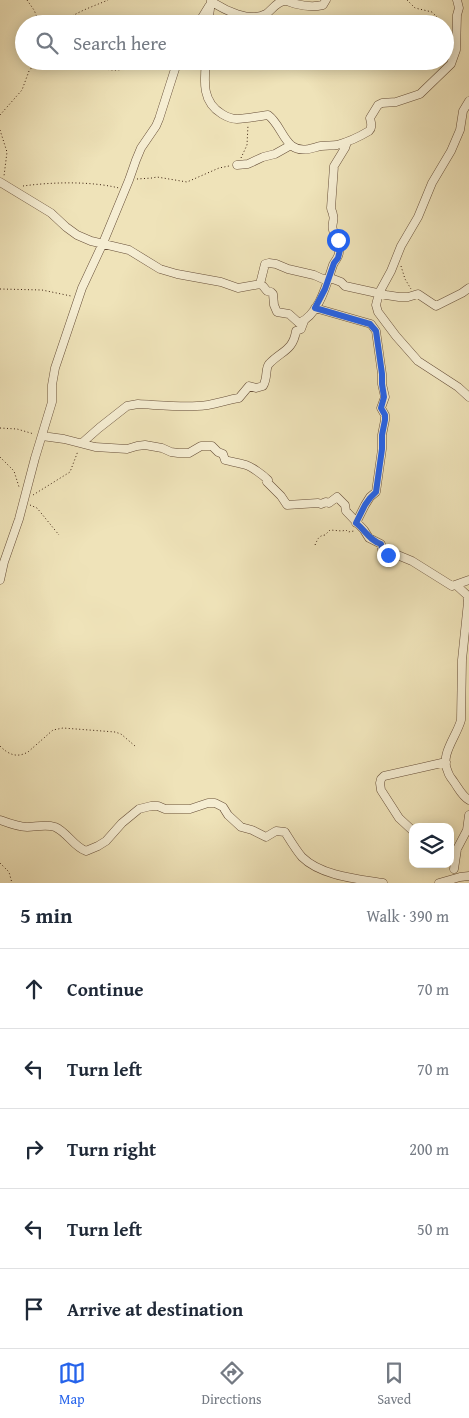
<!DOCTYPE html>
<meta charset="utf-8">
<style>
:root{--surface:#fff;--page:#f6f6f7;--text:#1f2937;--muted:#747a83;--line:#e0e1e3;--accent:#2563eb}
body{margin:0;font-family:"Gentium Book Plus",serif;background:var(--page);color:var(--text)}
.controls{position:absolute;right:15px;bottom:15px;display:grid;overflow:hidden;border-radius:10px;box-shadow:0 2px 12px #0003}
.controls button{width:45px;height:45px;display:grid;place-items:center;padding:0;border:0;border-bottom:1px solid var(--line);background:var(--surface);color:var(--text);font:25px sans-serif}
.stop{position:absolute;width:15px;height:15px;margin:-11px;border:4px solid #2563eb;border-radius:50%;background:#fff}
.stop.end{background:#2563eb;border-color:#fff;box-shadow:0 1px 5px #0008}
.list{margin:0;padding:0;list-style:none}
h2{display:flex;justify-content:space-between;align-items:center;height:65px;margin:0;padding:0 20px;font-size:21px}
h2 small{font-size:16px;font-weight:400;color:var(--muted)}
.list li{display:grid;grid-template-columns:32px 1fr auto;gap:15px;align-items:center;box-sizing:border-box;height:80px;padding:0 20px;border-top:1px solid var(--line)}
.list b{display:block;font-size:19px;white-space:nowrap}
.list em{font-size:16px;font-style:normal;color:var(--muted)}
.icon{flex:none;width:28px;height:28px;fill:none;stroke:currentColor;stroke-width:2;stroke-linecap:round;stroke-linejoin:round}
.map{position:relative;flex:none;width:469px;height:883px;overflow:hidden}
.search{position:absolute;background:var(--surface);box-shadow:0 2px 12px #0003;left:15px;right:15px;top:15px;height:55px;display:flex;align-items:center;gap:12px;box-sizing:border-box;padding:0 18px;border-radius:28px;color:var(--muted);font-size:19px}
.sheet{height:465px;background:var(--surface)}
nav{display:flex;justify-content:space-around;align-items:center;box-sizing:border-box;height:70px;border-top:1px solid var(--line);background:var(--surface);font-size:14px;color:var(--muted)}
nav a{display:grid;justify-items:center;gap:2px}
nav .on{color:var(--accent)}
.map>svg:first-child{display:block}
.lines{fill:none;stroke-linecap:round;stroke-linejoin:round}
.minor-casing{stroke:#664e38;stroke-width:9}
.path{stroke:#391d0d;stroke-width:1;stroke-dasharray:1 2.5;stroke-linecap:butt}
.minor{stroke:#f5edd2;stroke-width:8}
.route{stroke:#2563eb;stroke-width:6}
</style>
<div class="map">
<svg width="469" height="883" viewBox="0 0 469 883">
<rect width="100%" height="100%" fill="#efe3b9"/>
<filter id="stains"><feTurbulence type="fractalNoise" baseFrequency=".004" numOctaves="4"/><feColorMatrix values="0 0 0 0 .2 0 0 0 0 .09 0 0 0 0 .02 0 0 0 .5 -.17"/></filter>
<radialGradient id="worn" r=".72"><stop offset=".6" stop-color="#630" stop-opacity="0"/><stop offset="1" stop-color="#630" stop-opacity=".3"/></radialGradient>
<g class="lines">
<defs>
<path id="minor" d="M198 24 209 6
M208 24 211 1C224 10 250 23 266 14 272 10 277 1 285 1 288 1 292 3 296 4 304 6 314 7 323 5L326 0
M206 61C204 82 202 102 222 114 227 117 232 119 237 119 247 119 258 116 268 115 279 123 282 138 292 146 302 153 311 148 321 146 327 145 332 146 337 145 348 142 359 137 369 131 373 127 371 123 370 118L378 105 382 103 396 102 420 94 451 64 456 50 457 15 459 8 457 0
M469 101 463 111 460 130 451 151 432 183 418 217 401 246 391 271 379 293 376 305 378 312 396 336 418 361 458 387 469 397
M237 165 248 164 263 157 275 154 291 145
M0 182 51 213 66 227 77 235 91 241 129 250 160 269 177 274 221 282 238 288 260 284 263 286 267 291 271 292 273 294 274 305 277 312 289 314 299 323C319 315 327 283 333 265 335 260 339 258 339 252 340 244 335 238 333 230 331 225 335 219 333 215 333 212 331 210 331 208L334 166 345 148 347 142
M260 284 265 264 269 263 276 264 288 269 314 275 323 279H333L341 282 345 286 386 295 399 297H408L418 294 436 306 462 293 469 288
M315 308 371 324 376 331 382 374V384L385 397 381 408 385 415V420L382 435V449L376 492 370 497 365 505 356 523
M42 436 64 439 95 447 127 449 137 446 145 445 162 448 171 452 178 453H189L201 446H212L218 452 223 454 225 460C232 462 240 463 246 465 252 467 263 475 268 480L267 482 281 496 287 505 318 503 321 504 326 502 329 503 337 497 345 505 346 511 364 530 369 538 381 544 383 554H395L412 561 452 586 469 580
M82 443 99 428 127 406 138 404C158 405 178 407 197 406 212 406 225 400 239 398L249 386 256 388 263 386C268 378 265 368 269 364 281 351 293 351 296 331L301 329 304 321
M0 580 4 562 19 519 35 458 52 402V385L55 368 82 288 103 243 129 180 136 160 141 148 156 126 159 119 175 69 179 61
M456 585 467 595 468 602 462 660 461 720C457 736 439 755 448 772 449 776 452 779 454 782 459 789 462 796 469 800
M0 820C8 823 18 827 27 827 36 827 45 824 55 827 67 832 74 847 86 851L98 846 106 841 122 823 139 809 151 806H158L165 809H190L208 803H215L223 807 228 815 241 827 252 830 266 837 276 831 285 832C290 840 296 850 302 857 321 876 358 879 383 883
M413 831 399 818 381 790 380 783 381 779 384 776 446 762
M454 869 457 849 467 830 469 815
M439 883 460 877 469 876"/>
</defs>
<!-- minor casing -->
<use href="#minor" class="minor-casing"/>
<!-- path -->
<path class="path" d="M27 0 34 10 40 24
M407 0 415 8 432 12 444 24
M61 24C75 12 92 7 108 0
M445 26 449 31
M89 61C104 74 128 72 143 61
M0 115 22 90 29 71 37 61
M0 130 7 152 4 176
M241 158 247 145 248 125
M137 179 152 178 157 177 187 182 219 168 229 166
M23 186C52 182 90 181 119 188
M401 266 405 279 411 289
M0 289 42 290 71 296
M0 428 17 429 34 434
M0 457 14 471 19 487
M33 495 70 472 78 451
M30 505 37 508 59 535
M315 545C318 539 318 536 325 535L330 530 342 531 346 530 348 532 354 531
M0 746C9 755 17 758 28 752L53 730 63 728 115 732 121 734 135 746
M0 863 9 872 12 883"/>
<!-- minor -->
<use href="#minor" class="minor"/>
</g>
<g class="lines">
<!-- route -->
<path class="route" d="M338 240 340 250 338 258 334 263 325 289 315 308 370 324 376 331 382 374V384L384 397 381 408 385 415V420L382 435V449L376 492 370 498 365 505 356 523C366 531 369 540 381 544L383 554 388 555"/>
</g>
<rect width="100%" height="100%" filter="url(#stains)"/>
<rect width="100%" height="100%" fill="url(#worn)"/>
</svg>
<div class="controls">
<button><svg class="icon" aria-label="layers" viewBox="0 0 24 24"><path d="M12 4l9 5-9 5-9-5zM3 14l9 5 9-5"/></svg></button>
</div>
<div class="stop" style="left:338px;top:240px"></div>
<div class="stop end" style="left:388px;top:555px"></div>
<div class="search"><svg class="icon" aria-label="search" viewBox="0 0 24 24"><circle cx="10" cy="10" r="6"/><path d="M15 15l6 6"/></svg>Search here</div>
</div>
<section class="sheet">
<h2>5 min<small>Walk · 390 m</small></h2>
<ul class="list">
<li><svg class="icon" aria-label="ahead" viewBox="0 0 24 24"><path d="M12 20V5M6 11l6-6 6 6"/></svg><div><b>Continue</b></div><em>70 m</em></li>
<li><svg class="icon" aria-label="left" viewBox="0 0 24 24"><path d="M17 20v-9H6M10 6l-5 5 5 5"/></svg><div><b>Turn left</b></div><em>70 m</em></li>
<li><svg class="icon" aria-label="right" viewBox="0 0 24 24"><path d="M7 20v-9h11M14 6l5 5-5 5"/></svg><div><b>Turn right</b></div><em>200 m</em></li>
<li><svg class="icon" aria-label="left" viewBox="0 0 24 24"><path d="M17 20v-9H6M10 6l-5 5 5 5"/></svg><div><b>Turn left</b></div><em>50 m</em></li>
<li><svg class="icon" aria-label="arrive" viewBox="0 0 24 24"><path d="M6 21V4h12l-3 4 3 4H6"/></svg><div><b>Arrive at destination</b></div></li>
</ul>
</section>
<nav>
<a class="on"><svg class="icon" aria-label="map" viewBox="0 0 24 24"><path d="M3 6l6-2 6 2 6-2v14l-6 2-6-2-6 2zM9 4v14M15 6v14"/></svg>Map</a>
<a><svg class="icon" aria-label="directions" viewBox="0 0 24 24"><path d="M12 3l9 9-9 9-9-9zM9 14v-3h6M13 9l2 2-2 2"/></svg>Directions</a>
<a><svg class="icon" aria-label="saved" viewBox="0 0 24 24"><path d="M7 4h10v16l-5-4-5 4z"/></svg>Saved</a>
</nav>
